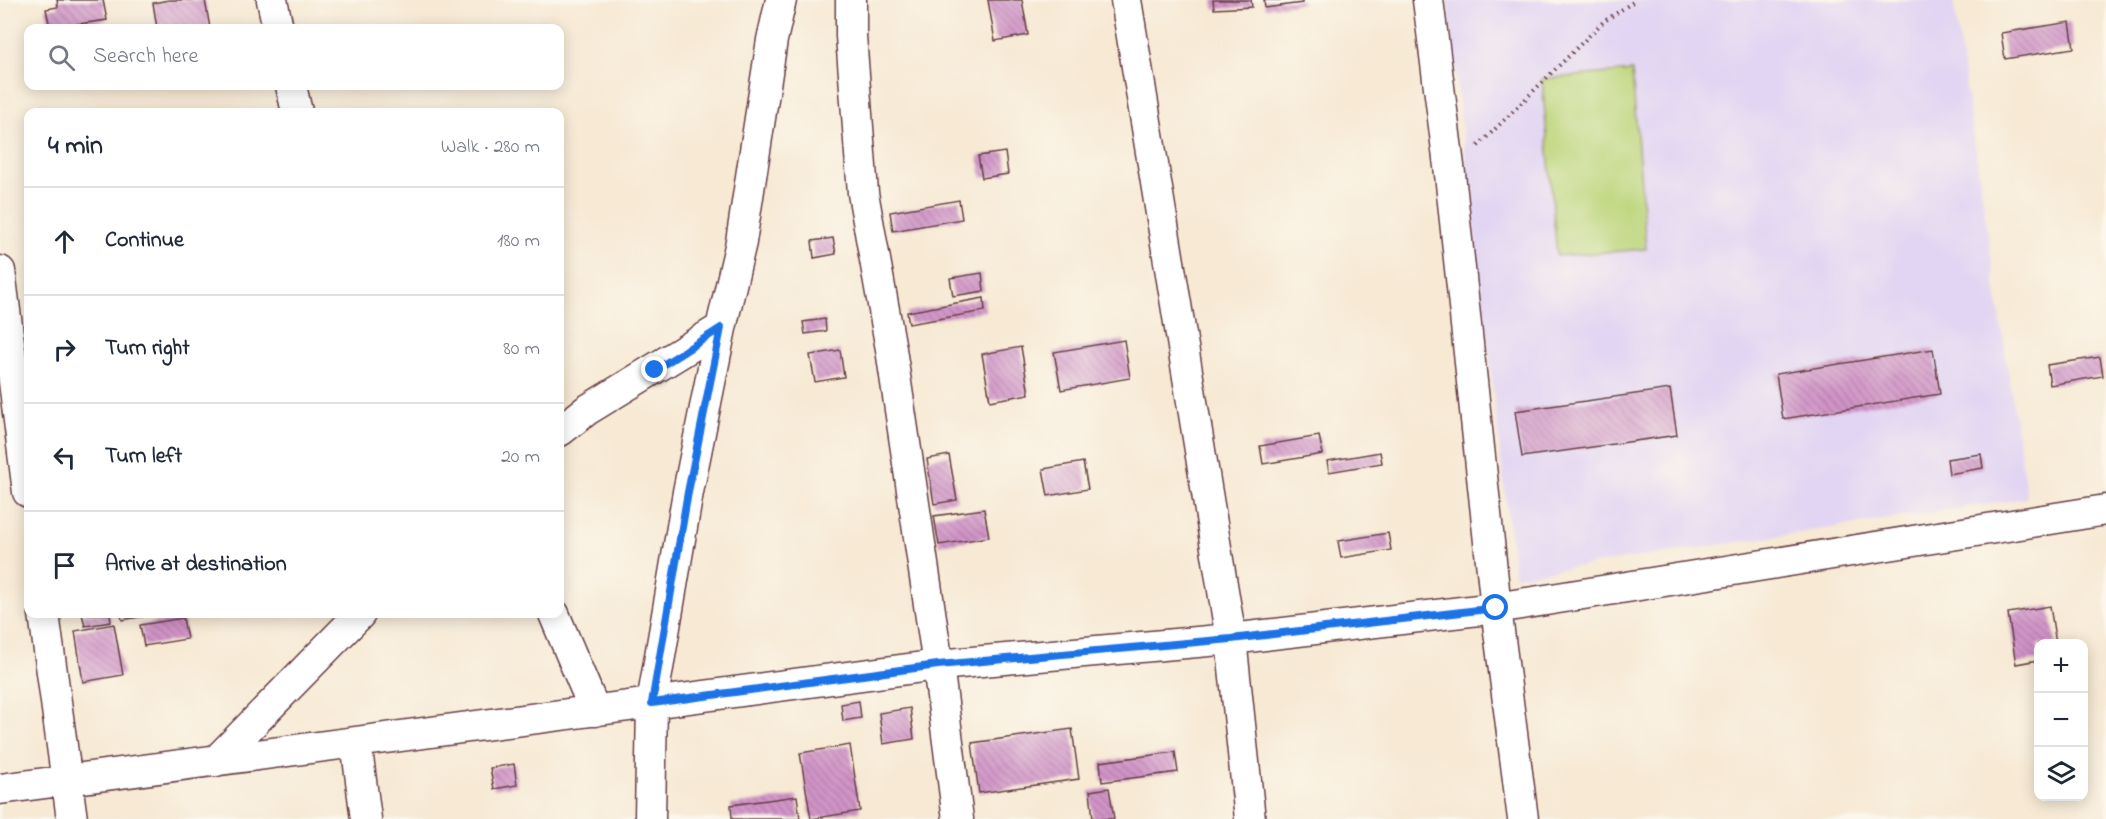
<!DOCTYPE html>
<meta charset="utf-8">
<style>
:root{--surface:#fff;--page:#f6f6f7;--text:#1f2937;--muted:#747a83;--line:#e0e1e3}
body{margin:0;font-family:"Indie Flower",sans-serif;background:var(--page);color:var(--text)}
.controls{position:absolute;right:18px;bottom:18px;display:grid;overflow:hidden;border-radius:12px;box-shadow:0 3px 15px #0003}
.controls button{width:54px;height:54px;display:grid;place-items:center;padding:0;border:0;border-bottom:2px solid var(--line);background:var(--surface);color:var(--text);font:30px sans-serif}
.stop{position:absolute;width:18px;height:18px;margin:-14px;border:4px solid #1a73e8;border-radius:50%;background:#fff}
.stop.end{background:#1a73e8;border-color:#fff;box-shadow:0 2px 6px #0008}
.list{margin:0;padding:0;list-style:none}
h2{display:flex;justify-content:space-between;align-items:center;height:78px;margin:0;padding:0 24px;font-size:26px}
h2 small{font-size:20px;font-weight:400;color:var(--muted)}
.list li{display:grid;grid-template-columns:39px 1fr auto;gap:18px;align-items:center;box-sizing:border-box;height:108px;padding:0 24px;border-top:2px solid var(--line)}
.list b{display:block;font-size:22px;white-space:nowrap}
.list em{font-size:20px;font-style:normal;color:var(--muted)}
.icon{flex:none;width:33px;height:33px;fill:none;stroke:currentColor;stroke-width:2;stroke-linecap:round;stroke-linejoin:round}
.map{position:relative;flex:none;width:2106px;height:819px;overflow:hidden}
.search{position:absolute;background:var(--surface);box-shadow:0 3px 15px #0003;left:24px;top:24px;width:540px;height:66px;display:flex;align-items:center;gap:15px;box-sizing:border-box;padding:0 21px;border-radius:12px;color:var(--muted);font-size:22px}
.panel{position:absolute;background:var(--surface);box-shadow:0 3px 15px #0003;left:24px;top:108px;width:540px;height:510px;border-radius:12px}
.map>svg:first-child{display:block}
.built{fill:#e2d4f3}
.grass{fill:#bcd57a;stroke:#837a52;stroke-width:1.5}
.building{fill:url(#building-back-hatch)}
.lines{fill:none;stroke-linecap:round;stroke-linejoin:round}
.minor-casing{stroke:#643d44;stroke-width:33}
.path{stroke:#643d44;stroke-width:4;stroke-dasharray:1.5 4.5;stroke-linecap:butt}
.minor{stroke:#fff;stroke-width:30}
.route{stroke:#1a73e8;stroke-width:8}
</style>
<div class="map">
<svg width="2106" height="819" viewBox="0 0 2106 819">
<defs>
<pattern id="building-back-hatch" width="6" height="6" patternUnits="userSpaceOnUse" patternTransform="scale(1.5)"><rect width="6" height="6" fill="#d194c8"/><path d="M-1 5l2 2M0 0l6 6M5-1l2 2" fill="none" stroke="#ac78a3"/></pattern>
</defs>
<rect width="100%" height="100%" fill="#fbf7ec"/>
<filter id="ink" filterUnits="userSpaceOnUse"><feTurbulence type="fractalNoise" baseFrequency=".0167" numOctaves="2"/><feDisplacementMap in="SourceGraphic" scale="12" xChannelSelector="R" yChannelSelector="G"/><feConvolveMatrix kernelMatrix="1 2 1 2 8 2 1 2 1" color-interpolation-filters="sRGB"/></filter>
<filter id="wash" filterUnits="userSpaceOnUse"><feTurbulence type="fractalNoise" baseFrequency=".008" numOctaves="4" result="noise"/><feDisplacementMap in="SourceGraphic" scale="24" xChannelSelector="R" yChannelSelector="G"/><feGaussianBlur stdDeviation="1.35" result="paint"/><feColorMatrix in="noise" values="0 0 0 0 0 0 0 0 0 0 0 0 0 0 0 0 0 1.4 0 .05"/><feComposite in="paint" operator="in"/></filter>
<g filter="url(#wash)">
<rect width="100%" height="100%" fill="#f7e9d4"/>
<!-- built -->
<path class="built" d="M1447 0H1953L2027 498 1515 576Z"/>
<!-- grass -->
<path class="grass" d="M1632 71 1646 249 1557 256 1542 79Z"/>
<g id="blocks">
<!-- building -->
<path class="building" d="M57 0H103L107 20 50 28 46 9 58 7Z
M169 0H205L210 28H157L153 3Z
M988 0H1022L1028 35 995 41Z
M1213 0H1251L1252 7 1214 9Z
M1264 0H1302V3L1265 8Z
M2070 22 2074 48 2005 59 2001 33Z
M1005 152 1008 174 982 178 978 156Z
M959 200 962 219 893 231 890 212Z
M833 238 836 254 814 258 812 241Z
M982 273 984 291 953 296 950 278Z
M984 298 985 311 909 324 907 312Z
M825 319 826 331 805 334 803 322Z
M1124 340 1130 378 1061 390 1054 352Z
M1021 347 1029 394 990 401 982 354Z
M1933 349 1940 394 1783 419 1776 374Z
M840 350 844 377 815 382 810 355Z
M2100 357 2103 376 2050 385 2047 365Z
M1670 389 1677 435 1522 457 1515 411Z
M1319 436 1323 454 1263 464 1260 446Z
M1380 452 1382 463 1329 472 1327 461Z
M1981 454 1983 468 1949 474 1947 459Z
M949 455 957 500 934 504 927 459Z
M1083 462 1088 489 1048 496 1043 469Z
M984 509 989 537 939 545 934 516Z
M1388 533 1391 550 1341 558 1338 541Z
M2050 606 2056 644H2038V660L2016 664 2008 613Z
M82 614H110L111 622 85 626Z
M121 614H151V615L122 620Z
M183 618 187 639 144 646 140 625Z
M114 624 123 675 83 682 75 631Z
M859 701 861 718 843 721 841 704Z
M910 708 914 739 883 744 879 713Z
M1072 729 1079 779 979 793 972 743Z
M850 745 860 811 811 819 800 753Z
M1175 752 1178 772 1102 782 1100 762Z
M514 764 517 785 494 789 490 768Z
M1109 788 1114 819H1093L1090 791Z
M797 796 800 819H732L731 805Z"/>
</g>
</g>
<g filter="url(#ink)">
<use href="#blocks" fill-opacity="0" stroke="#643d44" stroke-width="1.5"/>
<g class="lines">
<defs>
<path id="minor" d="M272 0 278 28
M851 0V36L863 193 891 349 938 665 958 819
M1126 0 1231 639 1250 819
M1428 0 1450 174 1496 608 1523 819
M291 86 297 112
M0 271 28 492
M560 431 587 410 721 328
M44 614 72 819
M554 614 595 711
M356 742 366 819
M216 761 360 614
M0 789 938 665 1231 639 1496 608 2106 510
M650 819 652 703 688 492 721 328 741 242 772 40 781 0"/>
</defs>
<!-- minor casing -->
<use href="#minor" class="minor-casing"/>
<!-- path -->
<path class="path" d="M1478 146 1603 22 1636 0"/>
<!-- minor -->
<use href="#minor" class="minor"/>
</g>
</g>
<g class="lines" filter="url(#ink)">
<!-- route -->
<path class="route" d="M655 370 721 328 688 492 652 703 938 665 1231 639 1496 608"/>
</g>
</svg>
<div class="controls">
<button>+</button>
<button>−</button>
<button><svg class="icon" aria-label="layers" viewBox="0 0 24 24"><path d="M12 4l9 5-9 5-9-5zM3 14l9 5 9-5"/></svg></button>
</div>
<div class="stop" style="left:1496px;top:608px"></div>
<div class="stop end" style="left:655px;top:370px"></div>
<div class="search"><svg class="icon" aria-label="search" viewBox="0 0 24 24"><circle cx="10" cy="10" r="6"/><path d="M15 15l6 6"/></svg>Search here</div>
<section class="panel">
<h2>4 min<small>Walk · 280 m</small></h2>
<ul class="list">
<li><svg class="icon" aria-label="ahead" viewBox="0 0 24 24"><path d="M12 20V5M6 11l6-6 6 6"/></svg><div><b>Continue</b></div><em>180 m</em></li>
<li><svg class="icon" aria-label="right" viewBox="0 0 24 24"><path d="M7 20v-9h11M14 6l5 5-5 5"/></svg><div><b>Turn right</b></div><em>80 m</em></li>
<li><svg class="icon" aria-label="left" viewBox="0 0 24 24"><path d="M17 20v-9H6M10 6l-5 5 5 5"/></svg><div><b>Turn left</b></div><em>20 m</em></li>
<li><svg class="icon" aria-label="arrive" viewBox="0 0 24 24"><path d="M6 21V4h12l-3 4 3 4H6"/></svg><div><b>Arrive at destination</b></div></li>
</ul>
</section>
</div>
